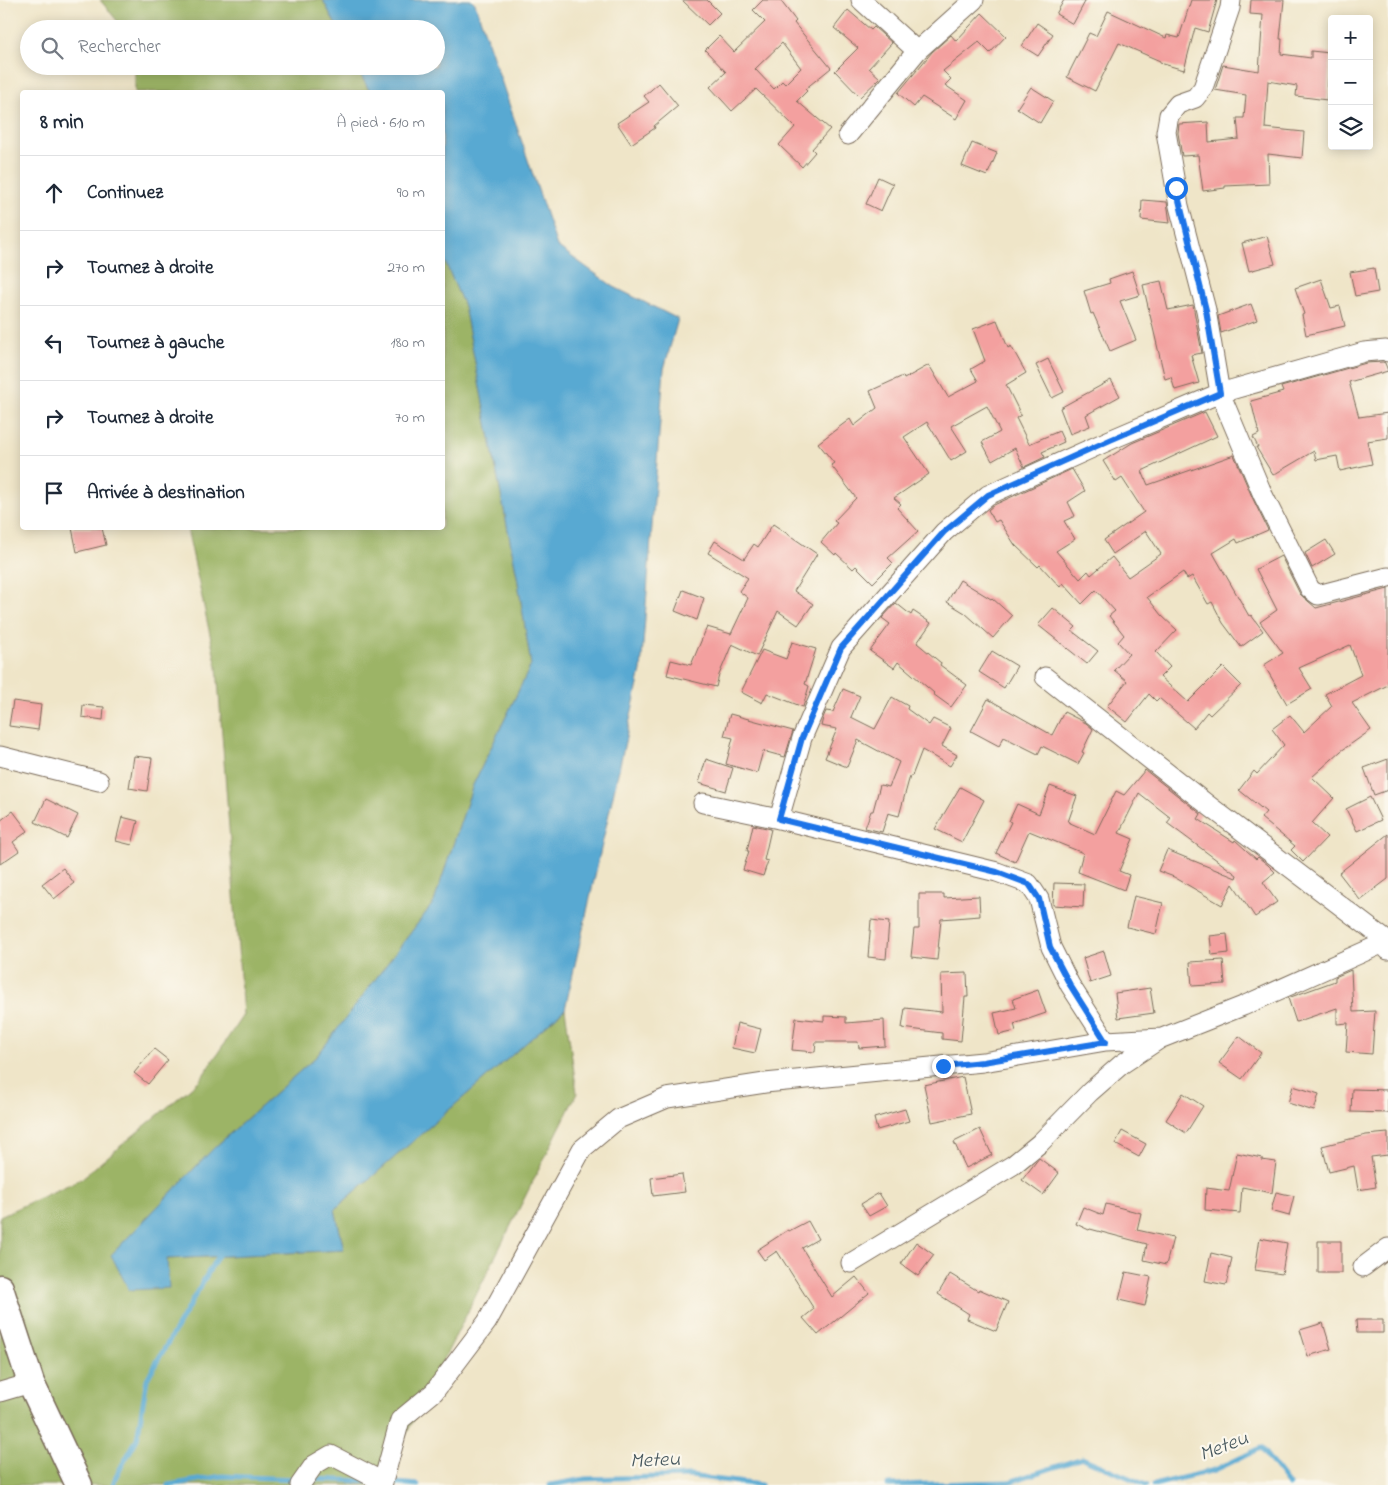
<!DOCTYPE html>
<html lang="fr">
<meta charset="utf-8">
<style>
:root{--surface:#fff;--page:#f6f6f7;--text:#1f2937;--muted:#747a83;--line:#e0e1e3}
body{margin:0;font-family:"Indie Flower",sans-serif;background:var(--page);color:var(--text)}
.controls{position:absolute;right:15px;top:15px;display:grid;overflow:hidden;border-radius:5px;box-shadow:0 2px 12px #0003}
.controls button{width:45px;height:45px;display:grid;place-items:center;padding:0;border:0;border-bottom:1px solid var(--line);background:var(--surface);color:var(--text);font:25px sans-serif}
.stop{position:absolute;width:15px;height:15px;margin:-11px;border:4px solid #1a73e8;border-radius:50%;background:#fff}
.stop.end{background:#1a73e8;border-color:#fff;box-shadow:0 1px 5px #0008}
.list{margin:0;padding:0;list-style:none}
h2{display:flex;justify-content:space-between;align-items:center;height:65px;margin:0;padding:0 20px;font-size:21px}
h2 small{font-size:16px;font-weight:400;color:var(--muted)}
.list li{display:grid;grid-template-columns:32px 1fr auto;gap:15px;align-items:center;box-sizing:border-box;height:75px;padding:0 20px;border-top:1px solid var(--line)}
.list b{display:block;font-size:19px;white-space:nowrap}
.list em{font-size:16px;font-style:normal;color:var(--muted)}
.icon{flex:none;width:28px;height:28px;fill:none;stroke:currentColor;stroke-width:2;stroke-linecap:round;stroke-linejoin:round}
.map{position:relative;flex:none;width:1388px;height:1485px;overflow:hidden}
.search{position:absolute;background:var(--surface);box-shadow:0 2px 12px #0003;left:20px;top:20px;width:425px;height:55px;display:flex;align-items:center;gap:12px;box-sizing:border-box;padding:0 18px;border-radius:28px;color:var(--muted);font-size:19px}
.panel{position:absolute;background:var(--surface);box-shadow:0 2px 12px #0003;left:20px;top:90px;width:425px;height:440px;border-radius:5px}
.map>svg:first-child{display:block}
.forest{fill:#9cb466;stroke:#6c6f42}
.water{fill:#58a9d2;stroke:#4a6a78}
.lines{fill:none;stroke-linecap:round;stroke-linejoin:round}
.stream{stroke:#58a9d2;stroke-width:5}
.building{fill:#f3a09f;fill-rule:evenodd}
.street-casing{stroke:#7a6b5a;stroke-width:21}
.secondary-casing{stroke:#7a6b5a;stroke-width:29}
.street{stroke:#fff;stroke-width:19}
.secondary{stroke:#fff;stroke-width:26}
.route{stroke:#1a73e8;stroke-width:6}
.labels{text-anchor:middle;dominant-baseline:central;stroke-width:4.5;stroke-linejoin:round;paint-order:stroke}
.water-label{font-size:21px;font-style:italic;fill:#45565d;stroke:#fbf7ec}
</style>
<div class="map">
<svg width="1388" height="1485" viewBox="0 0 1388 1485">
<rect width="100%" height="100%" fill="#fbf7ec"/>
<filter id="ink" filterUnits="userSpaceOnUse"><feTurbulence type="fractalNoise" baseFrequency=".02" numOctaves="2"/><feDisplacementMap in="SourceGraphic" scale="10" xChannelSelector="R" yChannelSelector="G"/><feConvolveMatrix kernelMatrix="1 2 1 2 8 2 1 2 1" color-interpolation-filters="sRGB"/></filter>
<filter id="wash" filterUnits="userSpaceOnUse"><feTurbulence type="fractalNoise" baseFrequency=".0096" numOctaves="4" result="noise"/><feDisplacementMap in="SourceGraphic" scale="20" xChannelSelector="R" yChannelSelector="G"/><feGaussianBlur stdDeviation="1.12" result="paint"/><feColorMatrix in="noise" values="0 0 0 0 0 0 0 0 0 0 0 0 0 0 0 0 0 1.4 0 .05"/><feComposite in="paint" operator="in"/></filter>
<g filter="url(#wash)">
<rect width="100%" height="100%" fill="#efe5c8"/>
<!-- forest -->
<path class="forest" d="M100 0H323L338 29H124Z
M135 66H356L370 92H135Z
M443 257 464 306 517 576 531 665 473 785 434 902 317 1056 214 1148 111 1255 166 1259 344 1250 335 1209 565 1009 577 1093 381 1485H0V1216L81 1179 200 1080 243 1015 217 667 187 528H442Z"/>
<!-- water -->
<path class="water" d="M323 0H472L475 3 557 246 614 287 678 319 664 369 641 671 565 1009 335 1209 344 1250 167 1259 169 1288 129 1290 111 1255 214 1148 317 1056 434 902 473 785 531 665 517 576 464 306 443 257 442 92H370L356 66H436V29H338Z"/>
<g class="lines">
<!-- stream -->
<path class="stream" d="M309 1479 368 1481
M386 1482 418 1485
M113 1485 116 1476 137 1439 147 1379 220 1252
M168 1485 222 1476 298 1479
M550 1485 585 1479 690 1476 761 1485
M888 1485 1009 1482 1082 1458 1146 1485
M1153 1485 1215 1470 1261 1448 1289 1485"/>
</g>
<g id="blocks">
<!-- building -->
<path class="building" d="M682 0H707L720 13 708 25Z
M763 0H780L796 21 794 23 831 68 805 89 807 91 797 101 830 129 812 149 815 152 802 167 779 145 795 127 756 89 732 111 710 87 726 72 705 50 719 36 734 52 765 22 753 10ZM782 43 801 68 785 84 782 81 774 89 755 69Z
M1064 0H1086L1073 24 1056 14Z
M1191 0H1217L1208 32 1195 28 1184 70 1160 63V61L1119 43 1095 91 1067 77 1089 33 1096 36 1108 11 1166 38 1167 35 1179 38Z
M1251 0H1284L1280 39H1282L1281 54 1311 58V51L1330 53 1327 100 1296 96 1297 86 1268 81 1265 128 1304 132 1302 158 1268 154 1269 184 1225 186V188L1203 191 1198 155 1182 156 1178 133 1179 124 1208 122 1209 142 1239 139 1237 118H1244L1246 95 1215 90 1223 65 1259 71 1263 15 1250 14Z
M848 10 871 30 874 27 892 43 869 68 880 78 860 97 835 71 858 48 834 28Z
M982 13 1006 36 990 53 979 42 943 71 951 79 945 85 967 100 956 119 922 97 914 107 898 93 932 52 951 35 956 41Z
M1037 23 1053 34 1038 56 1022 46Z
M659 83 678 106 654 126 655 128 631 144 617 123 649 102 644 96Z
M1031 87 1053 101 1040 123 1017 108Z
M972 143 997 153 987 176 962 166Z
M878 177 893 184 881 211 866 204Z
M1142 200 1167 202 1170 223 1141 220Z
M1267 236 1275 264 1249 271 1242 243Z
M1374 268 1378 292 1355 296 1350 272Z
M1132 271 1140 295 1120 301 1136 340 1110 351 1093 313 1091 314 1084 291 1110 283 1109 279Z
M1321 279 1331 308 1340 306 1345 326 1306 335 1302 315 1304 314 1295 288Z
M1161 281 1168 310 1193 305 1202 353 1191 355 1199 383 1175 390 1171 377 1165 379 1143 285Z
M1251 304 1257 320 1221 333 1218 316Z
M997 320 1008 348 1011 346 1026 373 1006 385 1021 415 1016 418 1029 444 1059 431 1064 442 1042 452 1045 457 1024 467 1015 448 992 461 982 442 1000 432 987 406 951 426 967 451 951 461 927 422 904 437 929 474 894 498 901 504 897 508 918 531 888 558 893 563 873 583 856 566 853 569 836 553 835 555 821 542 837 523 834 521 856 498 831 465 834 463 818 443 850 419 854 426 877 408 870 391 903 376 904 379 929 365 948 397 978 381 971 369 985 361 973 329Z
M1048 359 1064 392 1052 398 1036 365Z
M1383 362 1385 363 1388 371 1349 382 1359 417 1388 413V438L1367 441 1372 464 1340 471 1337 456 1316 460 1314 451 1273 475 1256 447H1258L1253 437 1259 434 1251 401 1283 392 1281 387 1366 363Z
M1111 380 1120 396 1086 415 1090 426 1070 434 1060 408Z
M1205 412 1217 436 1142 471 1148 485 1234 455 1253 499 1268 530 1238 543 1236 539 1213 553 1249 616 1251 615 1263 631 1241 647 1223 623 1212 602 1208 604 1192 576 1187 579 1183 572 1147 597 1161 615 1177 630 1156 652 1170 667 1160 677 1188 702 1223 667 1241 685 1210 715 1207 712 1194 728 1159 698 1156 701 1149 694 1127 722 1107 706 1127 681 1114 670 1129 654 1118 642 1124 635 1109 616 1115 611 1096 590 1082 604 1063 583 1060 587 1040 565 1038 567 1015 545 999 520 995 522 988 510 994 505 1072 469 1085 491 1068 502 1075 516 1064 521 1075 539 1056 551 1080 579 1088 571 1091 575 1112 557 1128 577 1161 554 1146 531 1113 554 1104 540 1144 512 1122 478 1116 482 1103 461 1132 443Z
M773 524 817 554 794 591 813 604 798 625 778 611 757 656 732 644 719 675 716 687 667 675 671 660 691 665 707 627 731 634 748 598 739 591 748 578 708 553 715 541 744 559 754 544 758 547Z
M72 528H102L106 545 77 552Z
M1326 540 1335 554 1312 568 1305 553Z
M1281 556 1300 594 1316 608 1388 589V685L1352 703 1371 730 1341 751 1312 777 1334 798 1312 823 1327 837 1303 862 1291 850 1295 846 1261 818 1266 812 1239 790 1254 771 1257 774 1284 745 1272 729 1290 715 1304 732 1332 706 1325 694 1361 675 1350 645 1299 668 1312 689 1287 704 1264 665 1283 653 1260 622 1277 610 1256 569Z
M960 580 991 599 992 598 1012 616 993 638 965 613 947 602Z
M683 590 704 598 697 620 675 611Z
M896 603 911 615 913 611 931 623 917 643 941 663 940 665 967 685 951 707 933 694 934 693 898 662 894 668 870 651 890 624 882 618Z
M1053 608 1076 627 1072 631 1098 651 1087 664 1038 625Z
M792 642 816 649 805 684 809 686 803 707 767 693 762 703 741 692 762 650 786 659Z
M992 651 1017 666 1004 688 979 672Z
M843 689 860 696 851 717 875 729 892 697 908 706 907 709 929 725 933 719 951 728 942 746 957 755 950 766 922 750 912 776H910L899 816 888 813 882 832 865 828 871 811H873L880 785 889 787 899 762 858 740 847 767 825 758 837 729 821 726 823 718 826 711 833 712Z
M988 699 1052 735 1064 712 1086 723 1093 729 1082 752 1084 753 1078 764 1042 746 1038 754 1004 737 999 746 971 731Z
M13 701 41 705 38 730 9 726Z
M83 705 104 707 103 720 82 717Z
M730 714 793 731 785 757 763 751 757 773 726 764 733 738 724 736Z
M134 756 152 758 147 791 129 788Z
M706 759 733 768 726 791 699 783Z
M1388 759V790L1374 795 1364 768Z
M1145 770 1201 814 1198 819 1234 842 1235 840 1256 859 1258 857 1268 865 1275 872 1263 882 1277 902 1255 917 1233 884 1222 905 1174 877 1158 871 1167 850 1236 878 1237 875 1167 823 1171 818 1139 793 1119 833 1133 839 1119 871 1129 875 1124 890 1078 872 1083 853 1029 831 1015 862 996 853 1011 822 1009 821 1017 804 1039 814 1050 786 1077 796 1068 822 1095 834 1116 791 1124 795Z
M960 787 984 800 962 842 935 829Z
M1370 797 1381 820 1357 831 1346 809Z
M46 799 78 815 67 838 35 822Z
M13 811 28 831 13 842 19 851 0 864V821Z
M122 817 138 821 132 845 116 841Z
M753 825 771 829 764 860 768 861 763 876 743 870 749 851H747Z
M1388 834V879L1360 900 1339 873Z
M63 868 74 883 54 899 42 884Z
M1054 883 1084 884 1083 907 1053 905Z
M919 894H944V898L979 896 980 916 941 919 937 960 911 957 914 929H919Z
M1134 896 1163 903 1156 934 1127 927Z
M871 920 889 922 886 959 868 957Z
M1227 934 1229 953 1212 955 1210 936Z
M1104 951 1111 976 1090 983 1083 958Z
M1223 960 1225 984 1192 986 1190 962Z
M1351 970 1353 1012 1375 1011 1372 1054 1346 1052 1348 1023 1337 1024V1008L1296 1022 1288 998 1335 981V977Z
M967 973 968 997H965L961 1041 942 1039V1033L902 1028 905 1008 942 1012 941 974Z
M1150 988 1154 1013 1118 1018 1115 993Z
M1038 990 1046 1013 1014 1024 1016 1031 999 1035 994 1013 1016 1008 1013 999Z
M824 1016 846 1017V1023L884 1020 885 1046 859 1048 858 1042H816L815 1052 792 1050 796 1018 824 1021Z
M737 1023 761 1029 755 1053 732 1048Z
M1239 1036 1261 1053 1242 1079 1219 1063Z
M154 1049 168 1060 148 1084 134 1073Z
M963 1077 971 1114 932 1122 924 1085Z
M1293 1086 1319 1094 1314 1111 1288 1103Z
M1352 1089 1388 1090V1113L1351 1112Z
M1183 1093 1203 1106 1186 1133 1166 1120Z
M905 1109 909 1121 877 1130 874 1118Z
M980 1129 992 1155 966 1168 954 1142Z
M1122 1131 1146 1144 1139 1157 1115 1144Z
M1388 1133V1155L1371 1157 1376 1187 1358 1190 1354 1166 1329 1172 1322 1146 1366 1135Z
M1237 1153 1262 1158V1160L1276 1162 1272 1193 1242 1187 1240 1213 1205 1210 1206 1188 1229 1191Z
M1039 1158 1059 1173 1043 1195 1022 1180Z
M682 1174 685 1192 653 1196 651 1178Z
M1276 1192 1294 1196 1289 1216 1271 1211Z
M879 1193 887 1206 869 1216 861 1204Z
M1106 1204 1141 1213 1137 1230 1173 1238 1166 1265 1144 1260 1147 1244 1090 1229 1089 1230 1076 1224 1083 1207 1103 1215Z
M808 1221 818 1239 802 1248 832 1297 856 1277 869 1293 818 1335 803 1318 814 1309 777 1251 764 1260 757 1250 788 1230 789 1231Z
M1260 1238 1287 1243 1282 1274 1255 1270Z
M1318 1241H1341V1273H1318Z
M916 1242 934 1255 918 1276 901 1264Z
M1211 1253 1232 1258 1226 1285 1205 1281Z
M1126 1272 1151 1277 1145 1306 1119 1300Z
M950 1274 978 1291 979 1289 1008 1302 996 1331 967 1319 969 1314 938 1294Z
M1356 1320H1383V1333H1357Z
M1323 1323 1331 1349 1308 1356 1300 1330Z"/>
</g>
</g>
<g filter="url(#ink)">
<use href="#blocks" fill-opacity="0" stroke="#7a6b5a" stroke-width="1"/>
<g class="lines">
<defs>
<path id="street" d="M861 0 917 51
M1231 0 1230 8 1203 88 1195 98 1178 104 1169 115 1166 132 1179 206 1206 310 1220 393 1263 495 1310 589 1318 595 1388 577
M848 135 917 51 974 0
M1045 677 1208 805 1387 941 1388 950
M0 756 99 781
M703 803 779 819 997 872 1029 884 1039 899 1051 947 1070 985 1106 1041
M779 819 802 738 841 648 944 532 988 495 1110 440 1220 393 1364 352 1386 350 1388 352
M851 1263 1013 1165 1040 1143 1090 1092 1122 1064 1161 1038
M1363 1267 1388 1248
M0 1392 31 1383
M300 1485 314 1465 331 1455 383 1482 400 1420 434 1392 487 1322 582 1149 618 1119 667 1098 765 1083 983 1062 1106 1041 1162 1038 1243 1006 1388 941"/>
<path id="secondary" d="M0 1288 31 1383 79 1485"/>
</defs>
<!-- street casing -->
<use href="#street" class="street-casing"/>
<!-- secondary casing -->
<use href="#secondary" class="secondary-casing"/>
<!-- street -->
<use href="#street" class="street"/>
<!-- secondary -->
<use href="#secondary" class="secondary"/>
</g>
</g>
<g class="lines" filter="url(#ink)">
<!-- route -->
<path class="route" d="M943 1066 983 1062 1106 1042 1070 985 1050 947 1039 899 1029 884 997 872 779 819 802 738 841 648 944 532 988 495 1110 440 1220 393 1206 310 1176 188"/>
</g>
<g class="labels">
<!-- water labels -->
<g class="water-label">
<text transform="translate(1224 1447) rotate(-21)">Meteu</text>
<text transform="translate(655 1461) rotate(-2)">Meteu</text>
</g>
</g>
</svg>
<div class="controls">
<button>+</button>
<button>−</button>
<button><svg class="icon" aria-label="layers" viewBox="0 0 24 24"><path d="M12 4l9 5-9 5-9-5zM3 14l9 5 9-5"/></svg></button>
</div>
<div class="stop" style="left:1176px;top:188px"></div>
<div class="stop end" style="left:943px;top:1066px"></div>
<div class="search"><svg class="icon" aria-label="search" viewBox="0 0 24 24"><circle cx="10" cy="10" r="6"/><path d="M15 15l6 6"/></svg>Rechercher</div>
<section class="panel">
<h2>8 min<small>À pied · 610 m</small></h2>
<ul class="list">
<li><svg class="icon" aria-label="ahead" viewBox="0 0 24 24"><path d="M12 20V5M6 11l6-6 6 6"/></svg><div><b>Continuez</b></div><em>90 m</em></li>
<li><svg class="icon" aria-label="right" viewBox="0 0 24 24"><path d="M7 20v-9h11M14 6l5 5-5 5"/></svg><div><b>Tournez à droite</b></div><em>270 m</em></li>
<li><svg class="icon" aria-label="left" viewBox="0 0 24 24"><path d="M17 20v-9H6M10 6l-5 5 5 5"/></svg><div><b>Tournez à gauche</b></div><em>180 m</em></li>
<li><svg class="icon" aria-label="right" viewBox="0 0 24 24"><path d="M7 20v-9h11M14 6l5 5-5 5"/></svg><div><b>Tournez à droite</b></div><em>70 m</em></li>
<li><svg class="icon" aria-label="arrive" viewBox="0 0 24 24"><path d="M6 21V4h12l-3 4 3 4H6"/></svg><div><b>Arrivée à destination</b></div></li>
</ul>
</section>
</div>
